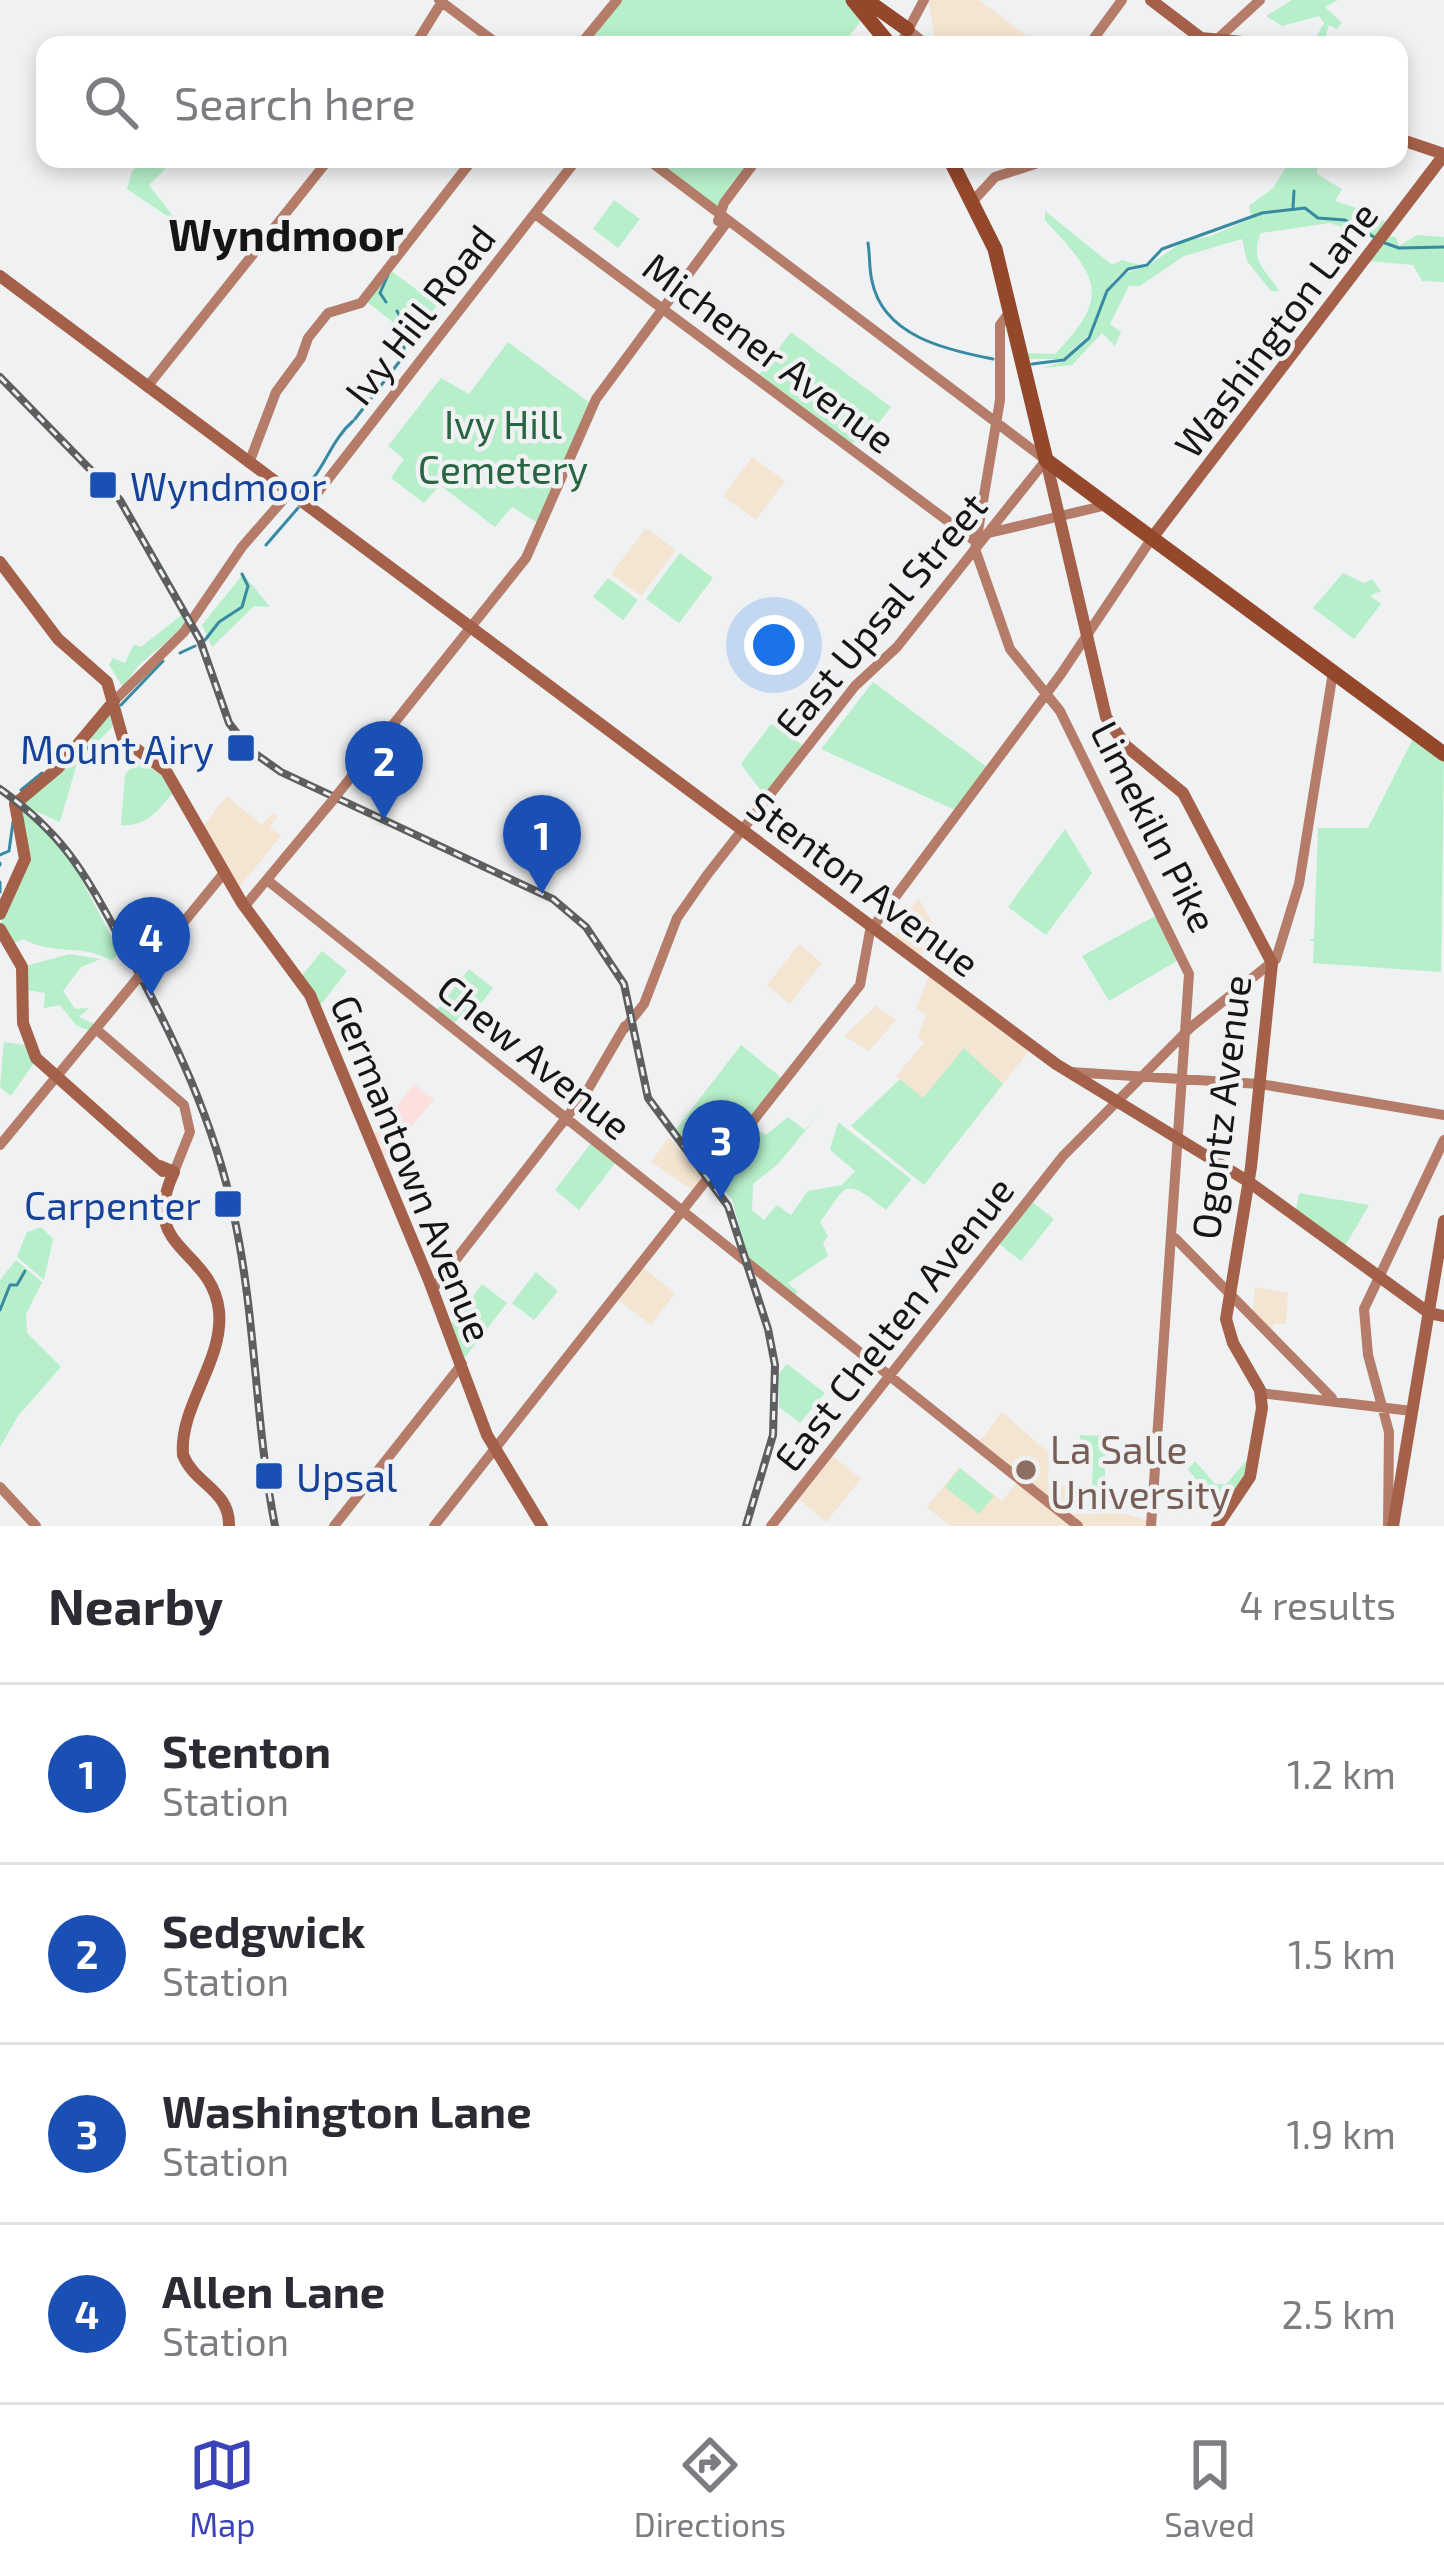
<!DOCTYPE html>
<style>
:root{--surface:#fff;--page:#f7f7f7;--text:#2b2b33;--muted:#7c7c81;--line:#e1e1e2;--accent:#3a43b7}
body{margin:0;font-family:"Exo 2",sans-serif;background:var(--page);color:var(--text)}
.you{position:absolute;left:774px;top:645px;width:42px;height:42px;margin:-30px;border:9px solid #fff;border-radius:50%;background:#1a73e8;box-shadow:0 0 0 18px #1a73e833}
.badge{display:grid;place-items:center;width:78px;height:78px;border-radius:50%;background:var(--accent);color:#fff;font-size:39px;font-weight:700}
.pin{position:absolute;translate:-50% -99px;filter:drop-shadow(0 3px 6px #0008)}
.pin::after{content:'';position:absolute;top:63px;width:42px;height:36px;background:inherit;clip-path:polygon(0 0,100% 0,50% 100%)}
.list{margin:0;padding:0;list-style:none}
h2{display:flex;justify-content:space-between;align-items:center;height:156px;margin:0;padding:0 48px;font-size:51px}
h2 small{font-size:39px;font-weight:400;color:var(--muted)}
.list li{display:grid;grid-template-columns:78px 1fr auto;gap:36px;align-items:center;box-sizing:border-box;height:180px;padding:0 48px;border-top:3px solid var(--line)}
.list b{display:block;font-size:45px;white-space:nowrap}
.list p{margin:0;font-size:39px;white-space:nowrap;color:var(--muted)}
.list em{font-size:39px;font-style:normal;color:var(--muted)}
.icon{flex:none;width:66px;height:66px;fill:none;stroke:currentColor;stroke-width:2;stroke-linecap:round;stroke-linejoin:round}
.map{position:relative;flex:none;width:1444px;height:1526px;overflow:hidden}
.search{position:absolute;background:var(--surface);box-shadow:0 6px 18px #0003;left:36px;right:36px;top:36px;height:132px;display:flex;align-items:center;gap:30px;box-sizing:border-box;padding:0 42px;border-radius:24px;color:var(--muted);font-size:45px}
.sheet{height:876px;background:var(--surface)}
nav{display:flex;justify-content:space-around;align-items:center;box-sizing:border-box;height:168px;border-top:3px solid var(--line);background:var(--surface);font-size:33px;color:var(--muted)}
nav a{display:grid;justify-items:center;gap:6px}
nav .on{color:var(--accent)}
.map>svg:first-child{display:block}
.industrial{fill:#fbe0dd}
.education{fill:#f3e5d1}
.green{fill:#b6efc9}
.lines{fill:none;stroke-linecap:round;stroke-linejoin:round}
.stream{stroke:#378aa1;stroke-width:3}
.secondary{stroke:#b57c69;stroke-width:10}
.primary{stroke:#a46048;stroke-width:12}
.highway{stroke:#94472b;stroke-width:15}
.rail-casing{stroke:#5d5e5f;stroke-width:8}
.rail{stroke:#eff1f3;stroke-width:3;stroke-dasharray:9;stroke-linecap:butt}
.secondary-bridge{stroke:#b57c69;stroke-width:10}
.transit-dot{fill:#1a4fb4;stroke:#eff1f3;stroke-width:4.5}
.education-dot{fill:#8d6e63;stroke:#eff1f3;stroke-width:4.5}
.labels{text-anchor:middle;dominant-baseline:central;stroke-width:9;stroke-linejoin:round;paint-order:stroke}
.street-label{font-size:39px;fill:#151516;stroke:#eff1f3}
.park-label{font-size:39px;fill:#286541;stroke:#eff1f3}
.transit-label{font-size:39px;fill:#164399;stroke:#eff1f3;text-anchor:start}
.education-label{font-size:39px;fill:#785e54;stroke:#eff1f3;text-anchor:start}
.quarter-label{font-size:45px;font-weight:bold;fill:#151516;stroke:#eff1f3}
</style>
<div class="map">
<svg width="1444" height="1526" viewBox="0 0 1444 1526">
<rect width="100%" height="100%" fill="#eff1f3"/>
<!-- industrial -->
<path class="industrial" d="M414 1084 434 1100 381 1160 372 1138Z"/>
<!-- education -->
<path class="education" d="M928 0H979L1039 45H936Z
M752 457 785 481 756 520 723 496Z
M646 528 676 550 641 596 611 574Z
M227 796 262 825 273 813 278 816 270 827 281 836 237 890 203 826Z
M919 899 940 936 918 958 894 940 905 914Z
M799 944 822 963 790 1004 767 985Z
M930 974 1030 1049 1003 1084 964 1048 923 1098 896 1076 924 1043 918 1036 926 1016 916 1008Z
M876 1006 896 1020 869 1051 844 1036Z
M669 1137 704 1179 694 1191 651 1162Z
M641 1266 675 1293 651 1325 616 1298Z
M1255 1287 1288 1293 1286 1324H1273L1272 1334 1253 1313Z
M1002 1412 1049 1453 1048 1484 1067 1485V1514L1122 1513 1150 1521 1149 1526H950L927 1507 959 1467 1002 1501 1018 1481 975 1447Z
M832 1455 861 1479 826 1522 797 1498Z"/>
<!-- green -->
<path class="green" d="M619 0H847L861 21 842 45H583Z
M1292 0H1338L1325 7 1342 23 1337 29 1329 25 1325 38 1317 35 1324 23 1319 16 1282 26 1266 16Z
M148 159 171 163 149 185 179 224 127 189 132 171Z
M651 159H755L717 207Z
M1282 159H1317V174L1342 189 1335 201C1349 205 1376 214 1388 224L1379 238 1349 223 1377 240 1330 223 1261 233C1248 261 1268 272 1279 291H1271L1247 261 1242 239 1184 256 1140 286H1129L1110 324 1121 332 1115 346 1102 333 1072 365 1043 368 1066 361 1068 353 1063 359H1028L1026 353 1055 354C1113 294 1097 277 1045 220V211L1112 265 1122 260 1140 265C1105 271 1105 307 1090 333 1085 340 1074 347 1069 353L1090 338 1107 293 1124 274 1149 265 1184 241 1211 236 1252 218 1249 206 1273 188 1285 169Z
M614 200 640 219 618 248 593 229Z
M1417 235 1444 237V282L1422 281 1413 265 1369 261 1386 236 1396 237 1399 246Z
M390 270 437 305 413 338 366 301Z
M791 332 891 407 871 433 849 445 758 376Z
M508 342 590 403 538 523 512 507 495 527 440 485 424 503 391 478 404 459 388 446 441 378 469 394Z
M680 553 713 578 679 623 646 599Z
M1343 573 1364 583 1372 579 1381 591 1370 596 1381 604 1354 639 1313 608Z
M243 574 270 607 254 606 212 647 202 625Z
M608 578 638 600 623 620 593 597Z
M183 614 188 623 138 666 123 687 109 665 113 658 125 663 134 644 141 647Z
M873 682 987 767 955 810 821 749Z
M109 709 114 725 77 763 60 822 35 811 31 815 68 854 119 951 112 961C82 943 53 956 23 939L14 943 1 923 26 864 16 806Z
M771 724 804 746 765 796 741 764Z
M1414 737 1444 758 1441 972 1313 963 1314 942 1308 939H1314L1318 828H1368Z
M138 761 162 775 173 793C157 811 146 827 121 825L125 774Z
M1065 829 1092 873 1046 935 1008 907Z
M1159 914 1180 959 1109 1001 1082 956Z
M322 951 347 971 319 1007 300 978Z
M69 954 101 959 81 967 63 991 75 1009 89 1008 79 1017 94 1024 90 1031 76 1025 60 1005 44 1008 45 993 27 990 26 966Z
M469 969 493 988 468 1020 461 1015 453 1025 436 1011Z
M4 1042 25 1045 34 1063 11 1096 0 1087Z
M741 1045 783 1079 752 1127 766 1135 788 1117 805 1130 823 1109 779 1163 753 1184 752 1210 764 1220 777 1205 791 1215 808 1191 842 1185 855 1171 830 1150 838 1122 911 1179 886 1210C840 1173 847 1188 820 1222L828 1236 823 1243 828 1256 788 1283 798 1292 794 1297 748 1260 732 1199 674 1132Z
M964 1048 1003 1084 924 1185 851 1126 900 1079 923 1098Z
M591 1143 616 1162 579 1210 555 1190Z
M1299 1193 1369 1205 1345 1246 1296 1210Z
M1031 1201 1054 1219 1021 1261 998 1243Z
M41 1227 53 1239 44 1280 17 1257 27 1232Z
M16 1260 42 1282 26 1314 27 1333 61 1367 18 1416 0 1447V1280Z
M536 1272 558 1291 534 1320 512 1303Z
M482 1284 507 1303 463 1360 450 1326Z
M787 1364 825 1393 800 1423 779 1407V1374Z
M1080 1435 1106 1436 1104 1508H1091L1093 1462 1079 1460Z
M1247 1460 1248 1472 1220 1510 1188 1469 1195 1461 1215 1484H1226Z
M960 1468 994 1496 979 1514 945 1487Z"/>
<g class="lines">
<!-- stream -->
<path class="stream" d="M1293 207 1294 191
M1368 235V213
M1382 242 1399 248 1444 247
M868 243C870 255 869 269 872 281 883 336 946 350 993 359
M386 302 380 293 388 275
M1032 364 1064 360 1089 338 1107 291 1128 269 1147 265 1162 249 1262 213 1305 208 1318 218 1345 220 1374 237
M355 419 403 357 406 327 397 311
M301 491C325 471 329 442 353 421
M266 545 298 508
M205 640 219 622 242 607 248 586 242 574
M180 653 195 646
M121 705 163 661
M85 745 91 752
M21 790 42 773
M0 855 9 851 13 822
M0 863V865
M0 882V892
M732 1168 752 1135
M0 1310 10 1285H17L25 1271"/>
<!-- secondary -->
<path class="secondary" d="M439 0 499 45
M910 31 927 45
M415 45 443 0
M580 45 617 0
M900 45 924 0
M1089 45 1122 0
M1211 45 1260 0
M972 202 995 177 1050 159
M535 214 972 539
M718 221 724 203 757 159
M1011 310 1000 325V400L975 549 1010 649 1060 711 1189 974 1151 1526
M147 387 329 159
M249 463 276 392 301 358 308 338 328 313 361 303 473 159
M308 505 577 159
M989 533 1107 505
M114 701 184 632 242 547 290 492
M336 796 526 558 596 399 727 222
M267 880 1078 1526
M244 907 333 800
M142 973 224 873
M96 1029 184 1105 190 1132 174 1172
M624 1029 644 1004 677 918 707 875 855 686 897 647 1046 460 647 159
M1070 1072 1260 1084 1444 1115
M0 1145 137 979
M1175 1238 1332 1398
M433 1289 587 1091 625 1026
M1260 1393 1412 1411
M0 1487 36 1526
M334 1526 462 1364
M434 1526 860 985 870 931 1061 674 1152 538
M771 1526 1063 1156 1191 1027 1276 959 1299 884 1333 672
M1388 1526 1389 1432 1368 1355 1364 1309 1444 1140"/>
<!-- primary -->
<path class="primary" d="M1151 0 1201 38 1275 45
M1399 139 1444 154
M0 276 1056 1064 1249 1182 1429 1313 1444 1316
M1046 460 1106 717 1126 746 1183 793 1272 963 1251 1167 1226 1319 1233 1343 1260 1390 1262 1408 1250 1477 1217 1526
M1152 538 1444 155
M0 562 58 639 107 682 123 739 166 771 242 903 310 995 428 1278 487 1435 542 1526
M0 914 25 859 15 804 58 768 114 701
M0 929 22 967 23 1023 36 1058 163 1171
M160 1166 174 1172C137 1250 212 1248 219 1311 224 1361 179 1406 183 1455 195 1485 230 1490 229 1526
M1393 1526 1444 1221"/>
<!-- highway -->
<path class="highway" d="M853 0 890 45
M866 0 907 29
M950 159 995 249 1046 460
M1046 460 1444 754"/>
<defs>
<path id="rail" d="M0 377 120 500 200 640 229 723 250 750 281 772 553 899 586 927 624 984 648 1098 728 1206 768 1329 775 1365 773 1435 746 1526
M0 789C70 839 87 879 128 953 174 1037 214 1121 234 1216 256 1318 255 1424 275 1526"/>
</defs>
<!-- rail casing -->
<use href="#rail" class="rail-casing"/>
<!-- rail -->
<use href="#rail" class="rail"/>
<!-- secondary-bridge -->
<path class="secondary-bridge" d="M894 45 897 41
M333 800 336 796
M137 979 142 973"/>
</g>
<!-- markers -->
<g class="transit-dot">
<rect x="88" y="470" width="30" height="30" rx="6"/>
<rect x="226" y="733" width="30" height="30" rx="6"/>
<rect x="213" y="1189" width="30" height="30" rx="6"/>
<rect x="254" y="1461" width="30" height="30" rx="6"/>
</g>
<circle class="education-dot" cx="1026" cy="1470" r="12"/>
<g class="labels">
<!-- street labels -->
<g class="street-label">
<text transform="translate(419 314) rotate(-52)">Ivy Hill Road</text>
<text transform="translate(1275 329) rotate(-53)">Washington Lane</text>
<text transform="translate(770 352) rotate(37)">Michener Avenue</text>
<text transform="translate(880 614) rotate(-50)">East Upsal Street</text>
<text transform="translate(1155 826) rotate(63)">Limekiln Pike</text>
<text transform="translate(864 883) rotate(37)">Stenton Avenue</text>
<text transform="translate(535 1056) rotate(39)">Chew Avenue</text>
<text transform="translate(1220 1107) rotate(-83)">Ogontz Avenue</text>
<text transform="translate(413 1168) rotate(68)">Germantown Avenue</text>
<text transform="translate(893 1323) rotate(-52)">East Chelten Avenue</text>
</g>
<!-- park labels -->
<g class="park-label">
<text x="503" y="423">Ivy Hill<tspan x="503" dy="45">Cemetery</tspan></text>
</g>
<!-- transit labels -->
<g class="transit-label">
<text x="130" y="485">Wyndmoor</text>
<text x="214" y="748" text-anchor="end">Mount Airy</text>
<text x="201" y="1204" text-anchor="end">Carpenter</text>
<text x="296" y="1476">Upsal</text>
</g>
<!-- education labels -->
<g class="education-label">
<text x="1050" y="1448">La Salle<tspan x="1050" dy="45">University</tspan></text>
</g>
<!-- quarter labels -->
<g class="quarter-label">
<text x="286" y="233">Wyndmoor</text>
</g>
</g>
</svg>
<div class="you"></div>
<div class="pin badge" style="left:542px;top:894px;background:#1a4fb4">1</div>
<div class="pin badge" style="left:384px;top:820px;background:#1a4fb4">2</div>
<div class="pin badge" style="left:721px;top:1199px;background:#1a4fb4">3</div>
<div class="pin badge" style="left:151px;top:996px;background:#1a4fb4">4</div>
<div class="search"><svg class="icon" aria-label="search" viewBox="0 0 24 24"><circle cx="10" cy="10" r="6"/><path d="M15 15l6 6"/></svg>Search here</div>
</div>
<section class="sheet">
<h2>Nearby<small>4 results</small></h2>
<ul class="list">
<li><span class="badge" style="background:#1a4fb4">1</span><div><b>Stenton</b><p>Station</p></div><em>1.2 km</em></li>
<li><span class="badge" style="background:#1a4fb4">2</span><div><b>Sedgwick</b><p>Station</p></div><em>1.5 km</em></li>
<li><span class="badge" style="background:#1a4fb4">3</span><div><b>Washington Lane</b><p>Station</p></div><em>1.9 km</em></li>
<li><span class="badge" style="background:#1a4fb4">4</span><div><b>Allen Lane</b><p>Station</p></div><em>2.5 km</em></li>
</ul>
</section>
<nav>
<a class="on"><svg class="icon" aria-label="map" viewBox="0 0 24 24"><path d="M3 6l6-2 6 2 6-2v14l-6 2-6-2-6 2zM9 4v14M15 6v14"/></svg>Map</a>
<a><svg class="icon" aria-label="directions" viewBox="0 0 24 24"><path d="M12 3l9 9-9 9-9-9zM9 14v-3h6M13 9l2 2-2 2"/></svg>Directions</a>
<a><svg class="icon" aria-label="saved" viewBox="0 0 24 24"><path d="M7 4h10v16l-5-4-5 4z"/></svg>Saved</a>
</nav>
